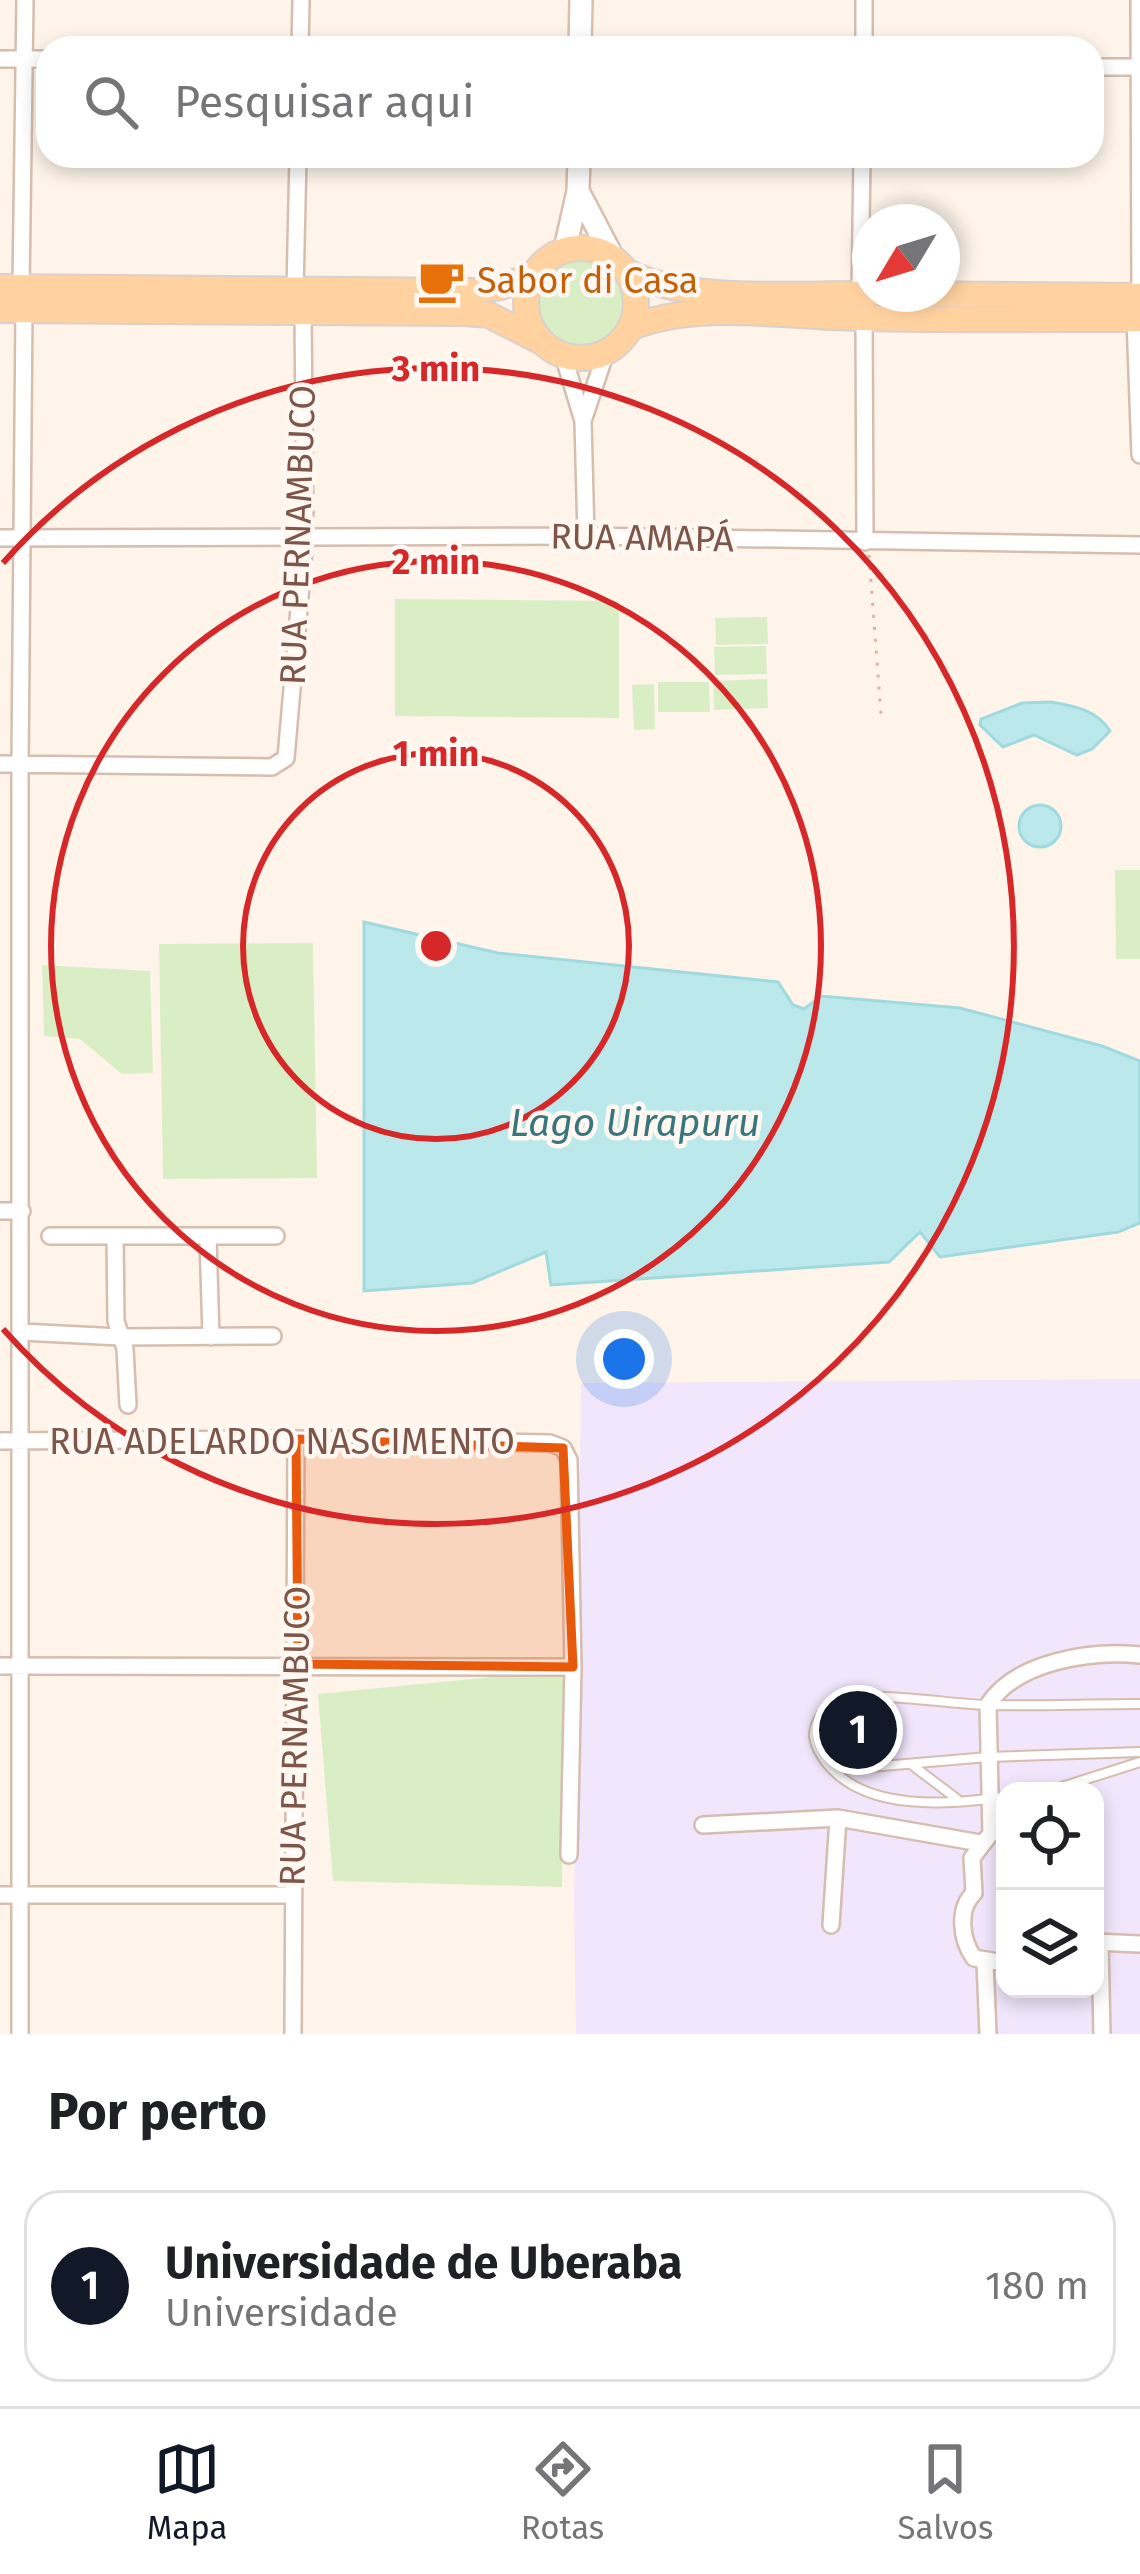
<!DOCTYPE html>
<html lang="pt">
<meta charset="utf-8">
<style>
:root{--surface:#fff;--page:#f6f6f6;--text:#202124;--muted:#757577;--line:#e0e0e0;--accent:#111827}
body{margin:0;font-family:"Fira Sans",sans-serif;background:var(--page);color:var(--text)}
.controls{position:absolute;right:36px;bottom:36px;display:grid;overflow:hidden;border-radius:24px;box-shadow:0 6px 18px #0003}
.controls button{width:108px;height:108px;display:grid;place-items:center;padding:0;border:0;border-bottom:3px solid var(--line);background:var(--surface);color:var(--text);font:60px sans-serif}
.compass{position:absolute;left:852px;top:204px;width:108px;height:108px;border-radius:50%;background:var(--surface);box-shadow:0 6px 18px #0003;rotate:232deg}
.you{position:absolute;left:624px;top:1359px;width:42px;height:42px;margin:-30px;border:9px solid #fff;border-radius:50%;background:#1a73e8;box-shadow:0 0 0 18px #1a73e833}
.badge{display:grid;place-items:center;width:78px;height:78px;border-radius:50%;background:var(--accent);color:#fff;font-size:39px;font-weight:700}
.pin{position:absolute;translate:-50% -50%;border:6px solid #fff;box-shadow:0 3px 12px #0006}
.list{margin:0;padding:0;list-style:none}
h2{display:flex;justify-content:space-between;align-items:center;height:156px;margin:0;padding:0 48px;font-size:51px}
h2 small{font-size:39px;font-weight:400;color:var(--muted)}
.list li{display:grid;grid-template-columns:78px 1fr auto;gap:36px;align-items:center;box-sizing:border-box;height:192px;margin:0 24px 24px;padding:0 24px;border:3px solid var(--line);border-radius:36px}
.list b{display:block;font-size:45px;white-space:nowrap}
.list p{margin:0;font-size:39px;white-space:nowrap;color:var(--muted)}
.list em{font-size:39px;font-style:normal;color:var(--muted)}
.icon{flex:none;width:66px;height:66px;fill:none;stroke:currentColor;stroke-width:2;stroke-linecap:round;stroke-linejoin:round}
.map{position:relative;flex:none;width:1140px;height:2034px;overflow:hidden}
.search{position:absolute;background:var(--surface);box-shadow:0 6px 18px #0003;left:36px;right:36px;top:36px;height:132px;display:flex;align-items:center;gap:30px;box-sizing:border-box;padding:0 42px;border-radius:36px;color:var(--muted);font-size:45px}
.sheet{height:372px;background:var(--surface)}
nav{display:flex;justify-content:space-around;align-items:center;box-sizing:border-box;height:168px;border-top:3px solid var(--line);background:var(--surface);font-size:33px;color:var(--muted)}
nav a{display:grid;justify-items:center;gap:6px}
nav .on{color:var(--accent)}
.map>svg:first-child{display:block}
.education{fill:#f1e6fb;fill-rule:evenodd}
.green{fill:#daeec6}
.water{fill:#bbe9eb;stroke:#a0dade;stroke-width:3}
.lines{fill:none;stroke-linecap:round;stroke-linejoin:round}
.lane-casing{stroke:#d5bdb0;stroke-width:12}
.street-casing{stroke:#d5bdb0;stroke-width:20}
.secondary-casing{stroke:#dabeaf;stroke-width:26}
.primary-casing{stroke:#dbd0cc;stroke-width:28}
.path{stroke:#dcb2a0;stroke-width:3;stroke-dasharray:3 9;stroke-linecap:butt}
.lane{stroke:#fff;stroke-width:8}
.street{stroke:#fff;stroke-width:15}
.secondary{stroke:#fff;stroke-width:21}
.primary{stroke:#ffd2a0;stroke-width:24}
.marked{fill:#e8590c;fill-opacity:0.2;stroke:#e8590c;stroke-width:9;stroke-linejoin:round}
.ring{fill:none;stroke:#d62828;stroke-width:6}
.labels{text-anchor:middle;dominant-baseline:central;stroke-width:9;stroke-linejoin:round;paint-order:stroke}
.food-label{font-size:36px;fill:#c56008;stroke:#fff8f2;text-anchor:start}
.street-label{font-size:36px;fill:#7d5649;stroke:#fff8f2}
.water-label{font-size:39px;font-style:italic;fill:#38767b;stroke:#fff8f2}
.centre{fill:#d62828;stroke:#fff8f2;stroke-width:6}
.ring-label{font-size:36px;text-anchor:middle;font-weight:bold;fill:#d62828;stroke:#fff8f2;stroke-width:9;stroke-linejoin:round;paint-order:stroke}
</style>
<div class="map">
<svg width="1140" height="2034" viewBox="0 0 1140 2034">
<rect width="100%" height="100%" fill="#fef4ea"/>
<!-- education -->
<path class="education" d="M1140 1379V2034H576L574 1900 581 1383ZM1005 1791H1095V1989H1005Z"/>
<!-- green -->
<path class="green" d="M536 307a46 46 0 1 1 92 0a46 46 0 1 1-92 0Z
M395 599 619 601V718L395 716Z
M767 617 768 644 716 645 715 618Z
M766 646 767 674 715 675 714 647Z
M767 679 768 708 714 710 713 681Z
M658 682H709L710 712H658Z
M654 684 655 729 634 730 632 685Z
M1115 870H1140V959H1116Z
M313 943 317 1178 163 1179 159 944Z
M42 965 150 971 153 1073 122 1074 80 1039 44 1036Z
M564 1670 562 1887 333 1881 318 1694Z"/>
<!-- water -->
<path class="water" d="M1051 702C1074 706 1097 710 1110 731L1092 749 1077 755 1034 735 1003 747 980 725 981 719 1022 703Z
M1019 826a21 21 0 1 1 42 0a21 21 0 1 1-42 0Z
M364 922 498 953 778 982 793 1005 804 1009 821 996 960 1008 1102 1046 1140 1061V1223L1118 1232 940 1257 920 1232 889 1262 551 1285 546 1252 472 1283 364 1291Z"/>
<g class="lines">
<defs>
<path id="lane" d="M877 1699C891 1721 899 1740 884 1764
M912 1765 957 1799
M835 1770 988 1757 1140 1752
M1049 1791 1140 1762
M1005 1797C948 1804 864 1813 825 1761 820 1753 815 1746 814 1736 814 1721 825 1707 839 1701 864 1690 952 1704 984 1705 1036 1706 1088 1704 1140 1704"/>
<path id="street" d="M864 0V48
M1139 0 1140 296
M300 48 301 0
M0 59H48
M1092 67H1140
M21 288 25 0
M295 291 298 156
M860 294 862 156
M864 318 865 542
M1135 319 1140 455
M564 358 583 421 586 536
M584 418 605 355
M0 538 586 536 1140 545
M0 764 272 767 286 758 305 539 303 312
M0 1211H22
M50 1236H276
M115 1236 116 1321 125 1349 128 1405
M208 1237 211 1337
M21 1332 120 1337 273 1336
M0 1441 296 1439 550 1443 563 1448 569 1460 573 1667 569 1855
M0 1666 573 1667
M703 1825 838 1818 980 1843
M991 1834 988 1705C1016 1661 1092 1650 1140 1655
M988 1837 972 1858 974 1893C957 1909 961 1940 974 1958L1005 1963
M0 1895H293
M831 1925 838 1818
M1095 1942 1140 1944
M1100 1943 1102 2034
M985 1963 988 2034
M20 2034V765L24 310
M293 2034 296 1439"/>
<path id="secondary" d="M580 48 581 0
M578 191 611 254
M565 249 578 191 579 156"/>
<path id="primary" d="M526 303a55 55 0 1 1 110 0a55 55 0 1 1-110 0Z
M626 271C685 304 801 293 870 294
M0 287 476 291 501 287 533 275
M895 294 1140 296
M0 310 466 313 489 315 540 341
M630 328C696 300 789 317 861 318 954 320 1047 319 1140 319"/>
</defs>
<!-- lane casing -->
<use href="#lane" class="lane-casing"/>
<!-- street casing -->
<use href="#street" class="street-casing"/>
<!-- secondary casing -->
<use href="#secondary" class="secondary-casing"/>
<!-- primary casing -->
<use href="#primary" class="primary-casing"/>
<!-- path -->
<path class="path" d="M869 555 881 714"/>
<!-- lane -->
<use href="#lane" class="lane"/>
<!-- street -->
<use href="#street" class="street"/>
<!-- secondary -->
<use href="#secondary" class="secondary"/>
<!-- primary -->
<use href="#primary" class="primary"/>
</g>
<!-- marked area -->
<path class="marked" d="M296 1439 563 1448 573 1667 298 1664Z"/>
<!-- distance rings -->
<g class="ring">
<circle cx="436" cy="946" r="193"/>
<circle cx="436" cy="946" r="385"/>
<path d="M3 563A578 578 0 1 1 3 1329"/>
</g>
<!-- icons -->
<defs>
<symbol id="cafe-bare" viewBox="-9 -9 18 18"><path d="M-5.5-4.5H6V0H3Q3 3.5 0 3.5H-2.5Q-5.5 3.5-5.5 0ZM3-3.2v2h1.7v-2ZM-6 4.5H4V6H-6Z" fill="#e8710a" stroke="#fff8f2" stroke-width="2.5" paint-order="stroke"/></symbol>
</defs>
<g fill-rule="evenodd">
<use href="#cafe-bare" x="408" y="248" width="66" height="66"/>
</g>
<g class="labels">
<!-- food labels -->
<g class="food-label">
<text x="477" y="281">Sabor di Casa</text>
</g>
<!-- street labels -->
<g class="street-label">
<text transform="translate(298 535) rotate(-88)">RUA PERNAMBUCO</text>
<text transform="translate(642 538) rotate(1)">RUA AMAPÁ</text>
<text x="282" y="1442">RUA ADELARDO NASCIMENTO</text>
<text transform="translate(295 1736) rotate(-89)">RUA PERNAMBUCO</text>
</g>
<!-- water labels -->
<g class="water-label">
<text x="635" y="1123">Lago Uirapuru</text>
</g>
</g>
<circle cx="436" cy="946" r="18" class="centre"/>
<g class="ring-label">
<text x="436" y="381">3 min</text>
<text x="436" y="574">2 min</text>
<text x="436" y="766">1 min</text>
</g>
</svg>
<div class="controls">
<button><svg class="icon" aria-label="locate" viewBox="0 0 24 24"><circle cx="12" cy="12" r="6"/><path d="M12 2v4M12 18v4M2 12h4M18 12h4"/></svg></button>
<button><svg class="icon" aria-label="layers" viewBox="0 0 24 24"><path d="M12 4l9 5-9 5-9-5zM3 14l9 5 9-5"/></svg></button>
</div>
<svg class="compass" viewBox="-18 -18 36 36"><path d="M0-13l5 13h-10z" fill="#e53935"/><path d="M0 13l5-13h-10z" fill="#757577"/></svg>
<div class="you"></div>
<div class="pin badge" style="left:858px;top:1730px">1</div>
<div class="search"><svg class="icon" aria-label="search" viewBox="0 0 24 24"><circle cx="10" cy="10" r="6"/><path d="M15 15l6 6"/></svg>Pesquisar aqui</div>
</div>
<section class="sheet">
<h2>Por perto<small></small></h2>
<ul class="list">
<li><span class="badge">1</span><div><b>Universidade de Uberaba</b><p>Universidade</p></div><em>180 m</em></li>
</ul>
</section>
<nav>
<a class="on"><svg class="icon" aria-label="map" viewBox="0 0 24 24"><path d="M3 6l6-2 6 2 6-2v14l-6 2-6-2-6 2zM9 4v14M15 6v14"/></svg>Mapa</a>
<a><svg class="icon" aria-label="directions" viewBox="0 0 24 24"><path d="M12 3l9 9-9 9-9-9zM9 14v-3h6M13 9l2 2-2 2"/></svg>Rotas</a>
<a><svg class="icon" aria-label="saved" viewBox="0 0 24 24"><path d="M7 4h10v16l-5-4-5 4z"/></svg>Salvos</a>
</nav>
